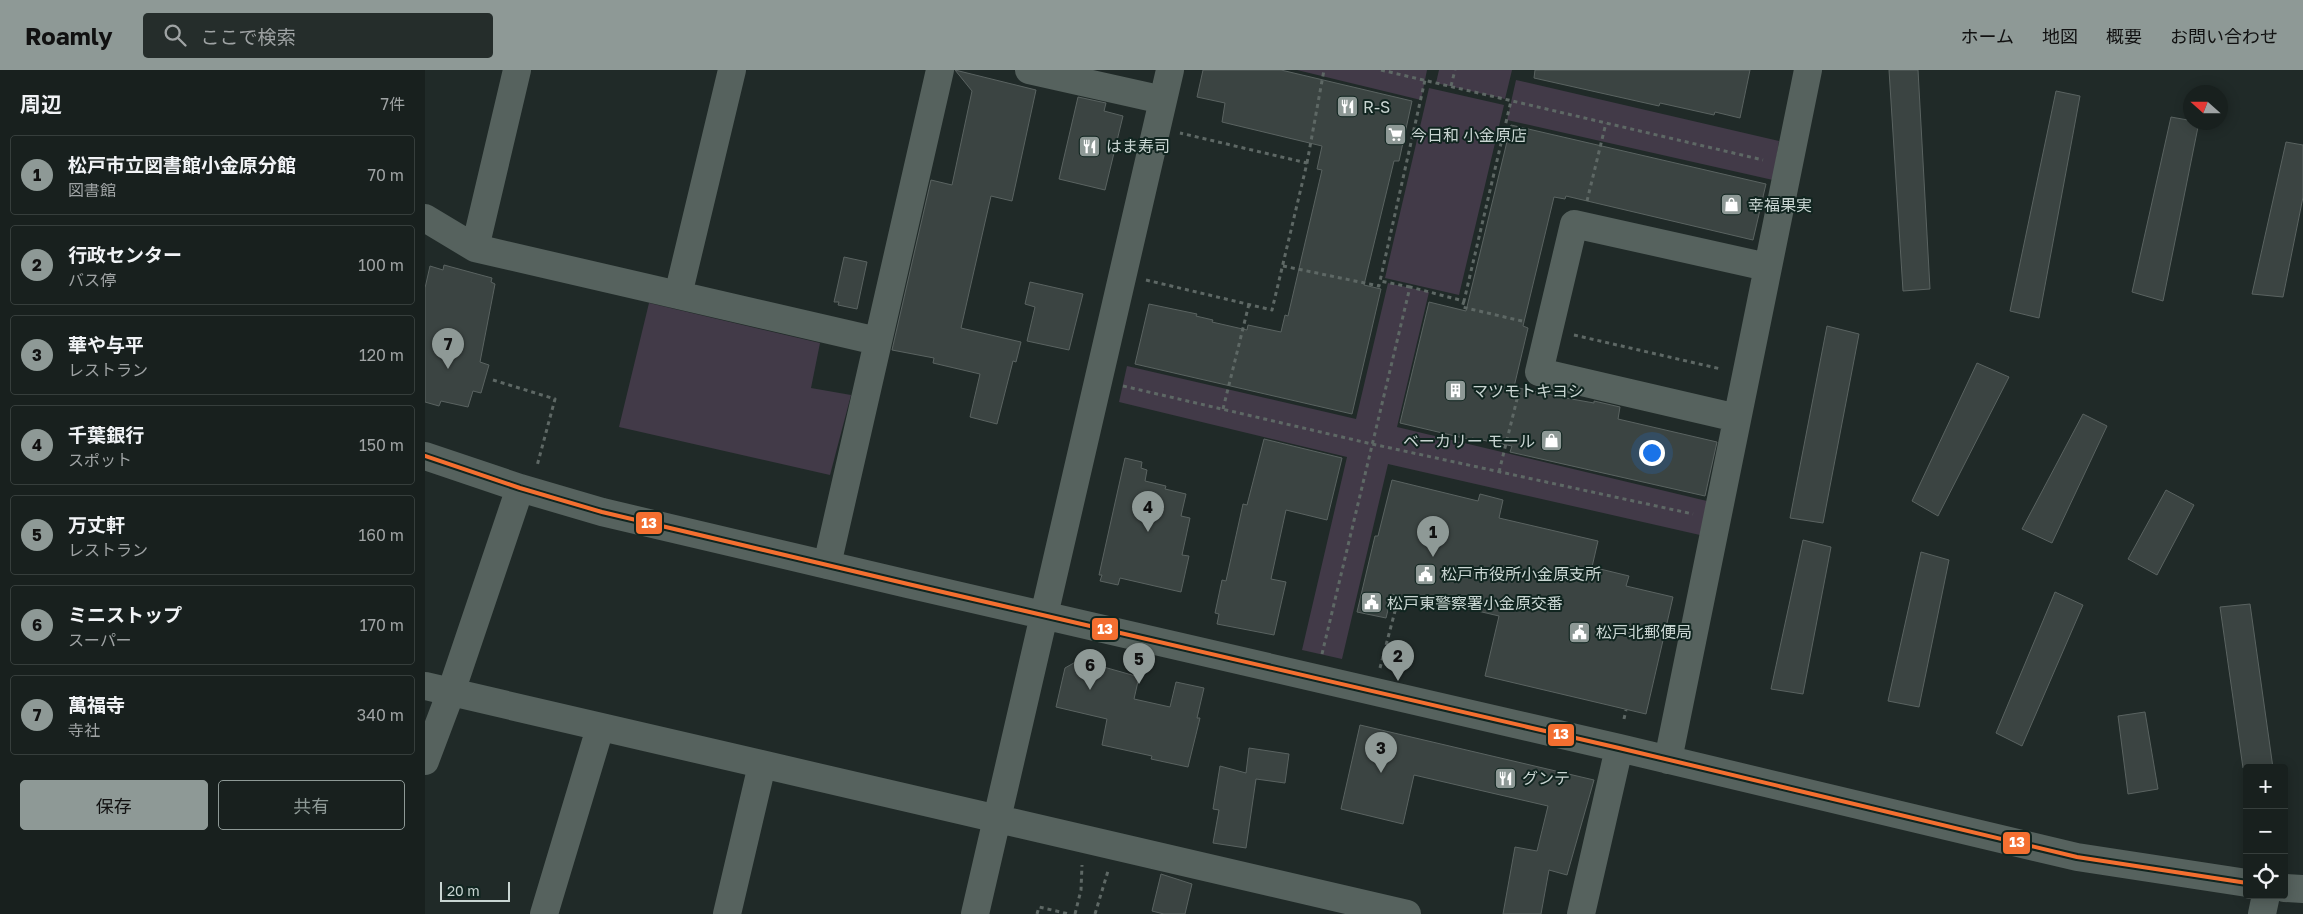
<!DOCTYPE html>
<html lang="ja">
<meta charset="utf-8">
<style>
:root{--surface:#18201e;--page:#252d2b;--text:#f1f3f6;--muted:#9fa3a4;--line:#363e3c;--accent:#8e9996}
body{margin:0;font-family:"Golos Text","Noto Sans JP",sans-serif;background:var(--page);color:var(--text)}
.controls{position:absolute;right:15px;bottom:15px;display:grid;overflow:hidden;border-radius:5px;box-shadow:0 2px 12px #0003}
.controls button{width:45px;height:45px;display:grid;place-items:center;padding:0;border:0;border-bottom:1px solid var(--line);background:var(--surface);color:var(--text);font:25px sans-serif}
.compass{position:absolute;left:1758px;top:15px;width:45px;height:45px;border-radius:50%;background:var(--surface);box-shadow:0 2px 12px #0003;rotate:291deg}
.scale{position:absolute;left:15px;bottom:12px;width:70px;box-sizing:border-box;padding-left:5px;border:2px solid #c9d5d2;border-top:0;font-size:14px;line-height:18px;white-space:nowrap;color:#c9d5d2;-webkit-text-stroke:4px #112520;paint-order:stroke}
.you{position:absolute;left:1226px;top:382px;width:18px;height:18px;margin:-12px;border:4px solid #fff;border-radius:50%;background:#1a73e8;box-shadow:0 0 0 8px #1a73e833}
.badge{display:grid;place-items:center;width:32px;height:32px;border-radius:50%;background:var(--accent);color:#111;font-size:16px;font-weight:700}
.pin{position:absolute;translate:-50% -41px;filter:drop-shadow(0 1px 2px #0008)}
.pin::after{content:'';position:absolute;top:26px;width:18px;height:15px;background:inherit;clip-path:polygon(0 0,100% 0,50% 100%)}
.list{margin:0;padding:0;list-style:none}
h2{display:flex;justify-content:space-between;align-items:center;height:65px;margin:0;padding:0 20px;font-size:21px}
h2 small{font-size:16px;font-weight:400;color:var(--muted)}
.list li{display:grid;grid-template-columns:32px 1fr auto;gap:15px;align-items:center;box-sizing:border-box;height:80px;margin:0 10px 10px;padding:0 10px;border:1px solid var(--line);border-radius:5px}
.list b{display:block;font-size:19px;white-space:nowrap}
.list p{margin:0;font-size:16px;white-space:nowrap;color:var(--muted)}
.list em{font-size:16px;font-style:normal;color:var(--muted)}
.actions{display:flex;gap:10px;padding:15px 20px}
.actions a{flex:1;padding:11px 0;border:1px solid var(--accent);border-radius:5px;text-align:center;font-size:18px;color:var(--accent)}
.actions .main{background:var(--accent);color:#111}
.icon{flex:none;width:28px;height:28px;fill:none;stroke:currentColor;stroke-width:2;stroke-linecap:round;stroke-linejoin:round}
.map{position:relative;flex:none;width:1878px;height:844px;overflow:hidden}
header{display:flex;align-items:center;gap:30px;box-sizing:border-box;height:70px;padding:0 25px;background:var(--accent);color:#111}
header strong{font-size:24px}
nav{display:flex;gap:28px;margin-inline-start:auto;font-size:18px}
.search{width:350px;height:45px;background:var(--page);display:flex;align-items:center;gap:12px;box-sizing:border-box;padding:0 18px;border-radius:5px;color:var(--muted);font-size:19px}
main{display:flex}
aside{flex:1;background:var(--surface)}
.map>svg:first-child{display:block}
.green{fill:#423a48}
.building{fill:#3b4442;stroke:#5a6361}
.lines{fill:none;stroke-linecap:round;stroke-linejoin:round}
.path{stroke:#5e6865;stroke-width:3;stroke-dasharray:4 4;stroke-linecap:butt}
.minor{stroke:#56625e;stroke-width:28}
.bus-1-casing{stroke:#112520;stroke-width:8}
.bus-1{stroke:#f46f30;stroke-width:4}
.labels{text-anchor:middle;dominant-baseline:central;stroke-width:4;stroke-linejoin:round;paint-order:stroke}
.poi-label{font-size:16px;fill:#c9d5d2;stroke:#112520;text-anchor:start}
.line-badge{stroke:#112520;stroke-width:2}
.badge-label{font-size:14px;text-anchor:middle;font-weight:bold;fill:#fff}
</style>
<header>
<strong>Roamly</strong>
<div class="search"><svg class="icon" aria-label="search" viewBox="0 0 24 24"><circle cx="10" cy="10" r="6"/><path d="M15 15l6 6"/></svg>ここで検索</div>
<nav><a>ホーム</a><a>地図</a><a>概要</a><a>お問い合わせ</a></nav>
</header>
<main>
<aside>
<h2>周辺<small>7件</small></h2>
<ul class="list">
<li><span class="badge">1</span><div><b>松戸市立図書館小金原分館</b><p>図書館</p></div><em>70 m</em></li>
<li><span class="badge">2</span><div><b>行政センター</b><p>バス停</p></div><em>100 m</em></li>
<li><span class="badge">3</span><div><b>華や与平</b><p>レストラン</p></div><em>120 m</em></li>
<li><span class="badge">4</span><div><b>千葉銀行</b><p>スポット</p></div><em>150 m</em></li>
<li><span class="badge">5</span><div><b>万丈軒</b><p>レストラン</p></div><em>160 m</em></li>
<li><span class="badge">6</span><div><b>ミニストップ</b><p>スーパー</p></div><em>170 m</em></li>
<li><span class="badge">7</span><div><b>萬福寺</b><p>寺社</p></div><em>340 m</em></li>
</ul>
<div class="actions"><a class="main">保存</a><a>共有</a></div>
</aside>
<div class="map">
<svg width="1878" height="844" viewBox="0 0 1878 844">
<rect width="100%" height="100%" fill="#202a28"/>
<!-- green -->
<path class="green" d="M872 0H1002L996 30Z
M1014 0H1087L1080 29 1011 13Z
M1091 10 1354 71 1348 110 1082 50Z
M1004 18 1079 35 1034 225 960 208Z
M963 213 1004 222 972 357 1282 431 1275 465 963 394 917 589 877 580 922 387 694 332 702 296 931 349Z
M224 233 395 273 386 318 426 325 405 405 194 357Z"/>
<!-- building -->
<path class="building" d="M530 0 611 20 587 131 566 126 536 258 596 272 591 292 588 291 572 354 545 347 555 304 508 293 509 288 467 280 506 110 527 115 547 21Z
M778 0H856L987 31 974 91H969L939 215 956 219 927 344 710 294 724 234 772 244 771 246 788 250 787 252 822 260 823 255 856 262 860 245 863 246 897 100 892 99 897 76 797 52 800 33 772 27Z
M1110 0H1325L1315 48 1290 42 1289 45 1235 33 1234 36 1109 8Z
M1464 0H1493L1505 219 1478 221Z
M1631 21 1655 26 1614 248 1585 241Z
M653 27 681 33 679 41 698 46 680 120 634 109Z
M1746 47 1774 52 1738 231 1707 222Z
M1086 55 1341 114 1328 170 1141 126 1140 129 1129 127 1098 256 1103 258 1089 317 1141 328 1169 333V331L1195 337 1193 349 1292 372 1280 426 1085 382 1087 376 1047 368V370L975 353 1004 232 1041 241Z
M1861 72 1878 75V127L1858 227 1827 224Z
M419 187 442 192 432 239 413 235 414 232H409Z
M19 195 67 208 66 212 70 214 55 292 64 295 56 323 48 321 43 337 16 331 14 336 0 332V218L5 196 18 200Z
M605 212 658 224 644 280 602 271 610 237 600 234Z
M1402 256 1434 264 1398 453 1365 448Z
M1552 293 1584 307 1513 446 1487 431Z
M1658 344 1682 356 1627 473 1597 459Z
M839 369 917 388 902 450 861 440 846 509 861 512 849 565 792 554 794 544 790 543 797 510 801 511 818 434 822 435Z
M700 388 717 392 716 398 722 400 720 411 741 416 740 419 761 424 756 446 765 448 757 485 764 486 756 522 695 508 693 515 675 511 677 505H674Z
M967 410 1053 431 1055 424 1078 430 1074 448 1173 471 1167 497 1204 506 1201 516 1248 527 1221 644 1060 606 1074 546 989 526 988 529 967 524 961 548 932 542 950 466H953Z
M1741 420 1769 435 1732 505 1703 489Z
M1378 470 1406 477 1378 624 1346 619Z
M1496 482 1524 490 1494 637 1463 631Z
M1630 522 1658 535 1597 676 1571 663Z
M1825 534 1848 698H1818L1795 537Z
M654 590 714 607 709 629 745 637 751 612 779 618 772 648H775L763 697 726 689 727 686 677 675 682 649 631 637 640 598Z
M1720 642 1733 719 1703 724 1693 646Z
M935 655 1169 710 1142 805 1124 800 1116 844H1078L1090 777 1112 781 1123 736 989 705 978 754 916 739Z
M824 678 864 684 860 713 831 709 821 778 788 773 794 740 788 739 795 696 821 703Z
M736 804 767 814 760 844H739L727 841Z"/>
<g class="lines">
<!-- path -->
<path class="path" d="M956 0 1338 90
M1026 16 1030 0
M882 93 899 0
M1162 131 1181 53
M858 196 954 216 955 211
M721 210 847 240 882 93 755 63
M985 217 955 211 1000 10
M1039 231 1037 237 1101 252
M1149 265 1296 299
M68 310 130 329 112 396
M698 316 947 374 1268 444
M798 339 824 234
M1074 402 1095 317
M897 584 985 217 1039 231 1086 31
M955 598 974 526
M1199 649 1201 640
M612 844 614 837 644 844
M650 844 656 820 657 795
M670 844 683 801"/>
<!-- minor -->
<path class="minor" d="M604 0 738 30
M0 148 50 178 452 271
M50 178 92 0
M253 225 307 0
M1312 348 1114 302 1149 154 1342 197
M0 386 95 418 177 442 483 514 1194 678 1652 787 1822 813
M402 495 515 0
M0 616 982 844
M1243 690 1383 0
M0 691 26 622 95 418
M1859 818 1878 819
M119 844 175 658
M302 844 337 695
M550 844 745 0
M1156 844 1194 678
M1837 844 1841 825"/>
<defs>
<path id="bus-1" d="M0 386 95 418 177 442 483 514 1194 678 1652 787 1822 813"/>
</defs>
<!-- bus-1 casing -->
<use href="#bus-1" class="bus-1-casing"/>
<!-- bus-1 -->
<use href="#bus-1" class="bus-1"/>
</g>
<!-- icons -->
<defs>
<symbol id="restaurant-square" viewBox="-11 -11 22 22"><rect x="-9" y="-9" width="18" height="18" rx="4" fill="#8e9996" stroke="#112520"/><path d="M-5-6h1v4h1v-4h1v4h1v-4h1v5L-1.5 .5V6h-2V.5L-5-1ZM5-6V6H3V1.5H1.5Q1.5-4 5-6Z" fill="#fff"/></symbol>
<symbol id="supermarket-square" viewBox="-11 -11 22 22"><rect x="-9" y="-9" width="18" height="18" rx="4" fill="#8e9996" stroke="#112520"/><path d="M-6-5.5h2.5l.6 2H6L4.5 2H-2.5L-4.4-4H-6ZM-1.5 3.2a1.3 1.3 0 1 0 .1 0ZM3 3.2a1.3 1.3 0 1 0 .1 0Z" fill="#fff"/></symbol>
<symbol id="shop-square" viewBox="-11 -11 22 22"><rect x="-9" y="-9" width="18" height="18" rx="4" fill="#8e9996" stroke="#112520"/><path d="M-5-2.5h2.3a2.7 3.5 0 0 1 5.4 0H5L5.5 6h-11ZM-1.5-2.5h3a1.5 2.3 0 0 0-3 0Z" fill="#fff"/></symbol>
<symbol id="building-square" viewBox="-11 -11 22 22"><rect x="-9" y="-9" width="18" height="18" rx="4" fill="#8e9996" stroke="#112520"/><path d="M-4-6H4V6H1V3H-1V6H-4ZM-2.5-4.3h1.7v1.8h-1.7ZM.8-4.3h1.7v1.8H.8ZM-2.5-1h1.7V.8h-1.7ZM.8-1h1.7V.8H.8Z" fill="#fff"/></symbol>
<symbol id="civic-square" viewBox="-11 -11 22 22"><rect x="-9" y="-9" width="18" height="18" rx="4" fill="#8e9996" stroke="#112520"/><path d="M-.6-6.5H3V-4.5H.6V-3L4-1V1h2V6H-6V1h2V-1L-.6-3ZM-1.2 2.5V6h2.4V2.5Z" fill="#fff"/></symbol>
</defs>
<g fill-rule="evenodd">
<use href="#restaurant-square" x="910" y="24" width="25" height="25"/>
<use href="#supermarket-square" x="958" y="52" width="25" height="25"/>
<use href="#restaurant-square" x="652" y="64" width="25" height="25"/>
<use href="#shop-square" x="1294" y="122" width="25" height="25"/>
<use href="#building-square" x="1018" y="308" width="25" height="25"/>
<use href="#shop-square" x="1114" y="358" width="25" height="25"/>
<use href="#civic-square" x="988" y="492" width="25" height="25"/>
<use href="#civic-square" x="934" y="520" width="25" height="25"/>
<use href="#civic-square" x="1142" y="550" width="25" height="25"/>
<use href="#restaurant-square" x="1068" y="696" width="25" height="25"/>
</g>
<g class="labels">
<!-- poi labels -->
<g class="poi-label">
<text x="938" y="37">R-S</text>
<text x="986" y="65">今日和 小金原店</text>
<text x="681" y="76">はま寿司</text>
<text x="1323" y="135">幸福果実</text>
<text x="1047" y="321">マツモトキヨシ</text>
<text x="1110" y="371" text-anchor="end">ベーカリー モール</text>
<text x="1016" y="504">松戸市役所小金原支所</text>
<text x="962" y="533">松戸東警察署小金原交番</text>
<text x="1171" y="562">松戸北郵便局</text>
<text x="1097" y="708">グンテ</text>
</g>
</g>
<g class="line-badge">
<rect x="210" y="441" width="28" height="24" rx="5" fill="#f46f30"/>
<rect x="666" y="547" width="28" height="24" rx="5" fill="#f46f30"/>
<rect x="1122" y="653" width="28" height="24" rx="5" fill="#f46f30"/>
<rect x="1577" y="761" width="29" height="24" rx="5" fill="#f46f30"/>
</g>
<g class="badge-label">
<text x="224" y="458">13</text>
<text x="680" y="564">13</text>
<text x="1136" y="669">13</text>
<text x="1592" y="777">13</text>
</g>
</svg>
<div class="controls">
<button>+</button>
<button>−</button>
<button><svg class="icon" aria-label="locate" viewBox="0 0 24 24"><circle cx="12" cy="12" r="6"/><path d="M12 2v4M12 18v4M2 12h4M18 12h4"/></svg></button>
</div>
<svg class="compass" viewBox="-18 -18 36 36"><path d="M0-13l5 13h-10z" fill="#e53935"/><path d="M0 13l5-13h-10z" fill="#9fa3a4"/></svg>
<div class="scale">20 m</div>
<div class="you"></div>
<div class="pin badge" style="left:1008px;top:487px">1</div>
<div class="pin badge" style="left:973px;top:611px">2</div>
<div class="pin badge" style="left:956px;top:703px">3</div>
<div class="pin badge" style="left:723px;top:462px">4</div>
<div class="pin badge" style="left:714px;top:614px">5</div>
<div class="pin badge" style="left:665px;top:620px">6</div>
<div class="pin badge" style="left:23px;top:299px">7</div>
</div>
</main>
